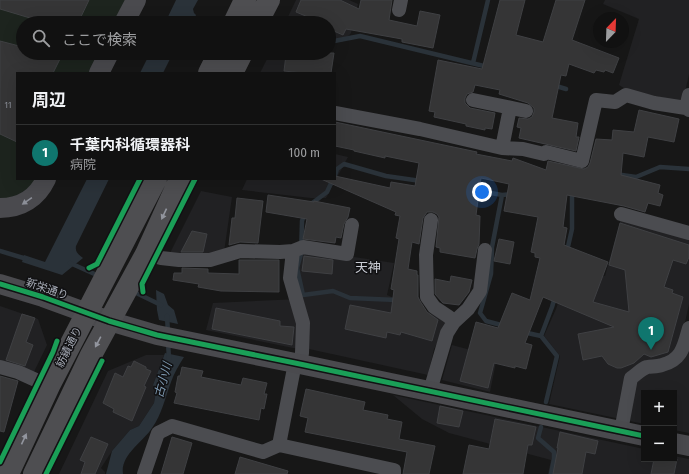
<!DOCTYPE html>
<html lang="ja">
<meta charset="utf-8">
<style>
:root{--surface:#111;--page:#1e1f1f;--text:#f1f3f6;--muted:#9c9d9f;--line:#303131;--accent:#0f766e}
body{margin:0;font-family:"Fira Sans Condensed","Noto Sans JP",sans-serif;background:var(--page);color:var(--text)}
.controls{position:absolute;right:12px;bottom:12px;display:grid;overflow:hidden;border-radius:0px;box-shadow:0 4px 16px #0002}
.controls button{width:36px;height:36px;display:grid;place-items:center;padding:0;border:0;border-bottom:1px solid var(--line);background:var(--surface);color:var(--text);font:20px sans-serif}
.compass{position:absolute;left:593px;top:12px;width:36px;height:36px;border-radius:50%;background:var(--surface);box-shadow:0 4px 16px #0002;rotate:23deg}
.you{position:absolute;left:482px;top:192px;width:14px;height:14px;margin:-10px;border:3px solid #fff;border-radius:50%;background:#1a73e8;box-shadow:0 0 0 6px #1a73e833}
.badge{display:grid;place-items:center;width:26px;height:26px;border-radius:50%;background:var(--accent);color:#fff;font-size:13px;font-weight:700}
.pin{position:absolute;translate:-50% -33px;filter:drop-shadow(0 1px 2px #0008)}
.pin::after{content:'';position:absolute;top:21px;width:14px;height:12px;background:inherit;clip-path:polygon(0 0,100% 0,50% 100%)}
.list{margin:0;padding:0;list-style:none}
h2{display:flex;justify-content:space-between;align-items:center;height:52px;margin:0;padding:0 16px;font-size:17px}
h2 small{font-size:13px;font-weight:400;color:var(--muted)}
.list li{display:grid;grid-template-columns:26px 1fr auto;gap:12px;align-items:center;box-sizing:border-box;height:56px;padding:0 16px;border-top:1px solid var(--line)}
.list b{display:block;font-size:15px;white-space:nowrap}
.list p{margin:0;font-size:13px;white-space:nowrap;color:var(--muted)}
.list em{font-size:13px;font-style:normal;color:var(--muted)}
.icon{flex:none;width:22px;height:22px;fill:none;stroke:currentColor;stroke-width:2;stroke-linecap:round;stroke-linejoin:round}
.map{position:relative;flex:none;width:689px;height:474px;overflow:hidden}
.search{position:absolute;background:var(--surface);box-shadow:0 4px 16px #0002;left:16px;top:16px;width:320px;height:44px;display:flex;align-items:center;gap:10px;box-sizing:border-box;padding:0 14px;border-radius:22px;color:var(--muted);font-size:15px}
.panel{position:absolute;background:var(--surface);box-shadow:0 4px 16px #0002;left:16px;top:72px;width:320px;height:108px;border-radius:0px}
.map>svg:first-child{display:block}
.built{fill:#212123}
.green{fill:#1d241e}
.water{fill:#2a3239}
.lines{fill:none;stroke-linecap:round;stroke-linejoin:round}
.stream{stroke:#2a3239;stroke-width:4.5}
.building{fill:#353536;stroke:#3f4043}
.street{stroke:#4b4c50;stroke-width:14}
.secondary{stroke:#4a4a4e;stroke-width:20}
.highway{stroke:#4e4e51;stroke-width:22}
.cycleway-casing{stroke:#111113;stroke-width:8}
.cycleway{stroke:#1a9f57;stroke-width:5}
.oneway{fill:#8c8f98}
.oneway2{fill:#92959e}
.labels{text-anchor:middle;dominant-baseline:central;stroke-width:3;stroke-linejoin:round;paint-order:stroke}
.number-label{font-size:9px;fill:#8b8f98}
.street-label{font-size:11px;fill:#a8adb8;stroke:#111113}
.water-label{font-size:12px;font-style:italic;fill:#7f9bb3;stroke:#111113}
.quarter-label{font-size:13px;fill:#c9ccd4;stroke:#111113}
</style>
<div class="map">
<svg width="689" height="474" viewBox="0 0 689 474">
<rect width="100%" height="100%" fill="#171717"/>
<!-- built -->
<path class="built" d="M296 0H349L358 4 351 33 344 41 329 44V23H285Z
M605 0H689V74L683 102 627 90 619 85 639 19 603 4Z
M270 53H312L309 73H260Z
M335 154 348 157 326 198H311L242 190 247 179H335Z
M201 191 232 197 224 252 168 257Z
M621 218 689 239V304L684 327 677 348 687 355 689 347V433L674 430V393H644V424L549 404 560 356 544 336 556 309 569 270 605 276Z
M298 251 354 257 394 263 387 295 449 321 434 349 428 375 309 349 293 348 206 330 213 303 300 299 294 279Z
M0 306 38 319 47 345 33 374 0 364Z
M452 345 497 357 490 392 442 380Z
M146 355H164L153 385 156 391 154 403 139 426 130 430 112 451 101 468 105 472V474H59L108 371Z
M393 395 644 449V459H674V456L689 459V474H548L551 460 449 433 422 419Z"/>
<!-- green -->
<path class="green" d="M0 0H127L116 23H23V53H101L91 73H17V179H37C25 191 18 199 0 199Z"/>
<!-- water -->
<path class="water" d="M176 0H198L193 9 194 13 196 15 193 23H165Z
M150 53H173L163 73H140Z
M87 179H109L76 246C75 252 78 254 83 258L62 275 22 262 24 255 45 262Z
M156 290 164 294 168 305 174 310 178 324 159 320 157 310Z
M165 353 184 357C179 365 174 373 171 382 165 398 162 414 152 428 143 442 120 455 123 474H106L112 451 130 430 139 426 154 403 156 391 153 385Z"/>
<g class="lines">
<!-- stream -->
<path class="stream" d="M329 42 360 36 488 67
M473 63 488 0
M553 85 566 89
M615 174 636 177 660 167 689 169
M335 175 337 169 344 164 386 176 421 181
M474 190 502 195 512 194
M502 195 492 247 491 274 480 313 486 321 505 326
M311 204 327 192 333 179
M305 213 302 221 301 254 297 268 303 295 333 291 350 298 397 300
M0 251 27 259
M567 251 572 229V195L573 192
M70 263 99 276
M132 291 161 305
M167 316 168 333
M523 332 541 336
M168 342 169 359
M546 402 557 356 541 336 552 307 555 297
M541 427 538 438 554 452V459L551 474"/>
</g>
<!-- building -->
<path class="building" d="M0 0H89L78 23H27L30 18 0 9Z
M301 0H340L359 9 361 0H392L389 20 417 26 420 11 440 15 433 48 402 42V39L346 29 343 35 329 29V23H315L307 19 308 17 296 12Z
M500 0H525L516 35 543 42 556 0H585L572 40 619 58 613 73 605 70 604 72 596 70 594 73 569 64 566 76 561 75 552 118 578 123 576 137H579L576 151 519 138 521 128 517 127 519 118 528 119 532 117 534 112V108L528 103 499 94 500 90 475 85 473 92 467 94 465 98V103L470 108 495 113 492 129 485 128V130L466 126V124L434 117 435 112 429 111 438 60 482 69Z
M0 41 23 47V53H63L53 73H17V142L0 134Z
M315 53H334L331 73H303L284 71 286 55 315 58Z
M639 110 679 119 674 142 648 137 644 157 623 153 621 175 660 185 658 193 663 195 660 206 648 203 645 212 624 206 567 195 563 227 567 228 564 245 608 262 593 302 629 312 625 270 609 265 620 223 689 245V257L686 264 673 260 664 287 673 290 672 293 683 297 668 352 651 357 644 354 634 363 621 368H617L608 364 602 356 583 360 578 334 614 327 543 297 525 343 532 345 526 369 515 366V368L494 363 488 388 460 381 476 322 498 328 512 293 530 300 540 258 535 257V253L531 252 538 217 504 211 509 184 481 178 476 215 480 216 479 244 477 249 475 258 440 252V248L436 247 439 217 437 214 433 212H427L423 218 419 244 412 242 408 269 417 271V275H418V297L420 301 427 312 438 320 432 341 401 332 400 335 387 332 386 338 345 329 350 305 391 313 394 290 391 289 399 239 396 238 400 216 395 215 396 212 321 179H335V176L390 188 391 182 415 186 419 163 385 156V158L354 151V150L335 146V122L477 152 476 154 512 161 513 158 546 170 548 161 584 169 588 167 590 163 596 139 612 140 613 130 634 132Z
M268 195 314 202V201L350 208 348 217 344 224 341 238 336 237 335 243 303 239 307 219 266 212Z
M237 198 263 201 258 243 240 242 229 245 232 218H235Z
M192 231 207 234 203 252H181Z
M499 239 514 242 510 264 494 261Z
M304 256 333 260 332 274 302 271Z
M239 260H279V292L221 291 198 287 199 284 173 280 174 273H182V268L208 269V273L239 274Z
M451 276 472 280 469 292 459 305 443 303 435 294V279L450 282Z
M216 308 280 321V326L294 327 292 345 212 329Z
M22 314 35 318 26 342 33 345 25 366 6 360Z
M134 361 146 367V369L151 371 144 386 146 387 132 421 113 412 114 409 103 403 115 373 123 377 128 366 131 367Z
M182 367 203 371 201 377 241 385 243 378 267 383 264 394H267L264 409 261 408 259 420 174 403 177 393 175 392 178 376H180Z
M0 376 18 381 4 432 0 431Z
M306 389 365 402 363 410 388 415 387 419 402 422 399 439 435 446 429 474H403L407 452 305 432 308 418 300 416Z
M440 406 463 411 459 427 437 423Z
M495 419 536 427 532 445H528L523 474H463L469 445 489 449Z
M560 432 598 441 595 454 586 452 582 474H553L558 448H557Z
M91 437 108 444 95 474H81L85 462 80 460Z
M172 437 192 443 183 474H161Z
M240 457 288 471 287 474H235Z
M654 459H677L674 474H651Z"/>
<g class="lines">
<!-- street -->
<path class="street" d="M399 10 401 0
M689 95 686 108 689 110
M473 100 526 111
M335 113 420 129 502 148 523 149 544 154 546 152 582 161 596 100 615 102 626 95 654 103 686 108
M502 148 510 108
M621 214 689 233
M431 220 426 255 427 297 434 307 449 317 454 322
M293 251 290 278 303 323 302 353 300 364
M146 254 161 258 179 260H210L240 251 280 252 293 251 303 247 347 254 352 225
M295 363 279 445 394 470V474
M0 367 18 372 49 386
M430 391 447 333 454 322 468 309 480 291 485 250
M621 431 631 378C636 375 641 369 647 367 652 366 657 367 662 365 682 360 684 346 689 328
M144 474 158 433 172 426 263 452 279 445"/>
<!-- secondary -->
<path class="secondary" d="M124 23 136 0
M99 73 109 53
M0 208C21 208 37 198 46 179
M0 284 43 297 109 321 157 335 295 363 644 436
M674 443 689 446"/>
<!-- highway -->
<path class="highway" d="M234 23 245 0
M257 23 269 0
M209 73 219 53
M232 73 242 53
M8 474 49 386 156 179
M34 474 91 355 146 254 180 179"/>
<defs>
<path id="cycleway" d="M89 268 97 264 140 179
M0 284 43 297 109 321 157 335 295 363 644 436
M143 292 142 284 195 179
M0 462 53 352 57 341
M46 474 102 361"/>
</defs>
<!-- cycleway casing -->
<use href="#cycleway" class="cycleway-casing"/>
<!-- cycleway -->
<use href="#cycleway" class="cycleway"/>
</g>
<!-- one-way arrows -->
<defs><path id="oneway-solid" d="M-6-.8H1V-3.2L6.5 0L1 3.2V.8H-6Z"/></defs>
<use class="oneway" href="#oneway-solid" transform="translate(27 201) rotate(145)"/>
<g class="oneway2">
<use href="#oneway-solid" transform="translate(164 214) rotate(115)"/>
<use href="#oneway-solid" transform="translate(98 342) rotate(118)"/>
<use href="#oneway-solid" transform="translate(24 439) rotate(-65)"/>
</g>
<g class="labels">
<!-- number labels -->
<g class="number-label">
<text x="8" y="105">11</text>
</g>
<!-- street labels -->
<g class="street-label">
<text transform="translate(47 289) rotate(19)">新栄通り</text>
<text transform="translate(69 347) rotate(-63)">紡績通り</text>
</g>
<!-- water labels -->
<g class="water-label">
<text transform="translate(163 380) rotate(-75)">古小川</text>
</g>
<!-- quarter labels -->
<g class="quarter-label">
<text x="368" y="267">天神</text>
</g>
</g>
</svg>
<div class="controls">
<button>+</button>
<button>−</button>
</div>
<svg class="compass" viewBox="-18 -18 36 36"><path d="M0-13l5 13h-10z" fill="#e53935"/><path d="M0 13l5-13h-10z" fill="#9c9d9f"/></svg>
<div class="you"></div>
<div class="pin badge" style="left:651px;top:350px">1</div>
<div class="search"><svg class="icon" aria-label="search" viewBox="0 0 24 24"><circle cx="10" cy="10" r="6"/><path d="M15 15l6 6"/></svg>ここで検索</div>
<section class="panel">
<h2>周辺<small></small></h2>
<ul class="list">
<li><span class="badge">1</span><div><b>千葉内科循環器科</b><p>病院</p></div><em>100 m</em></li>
</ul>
</section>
</div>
